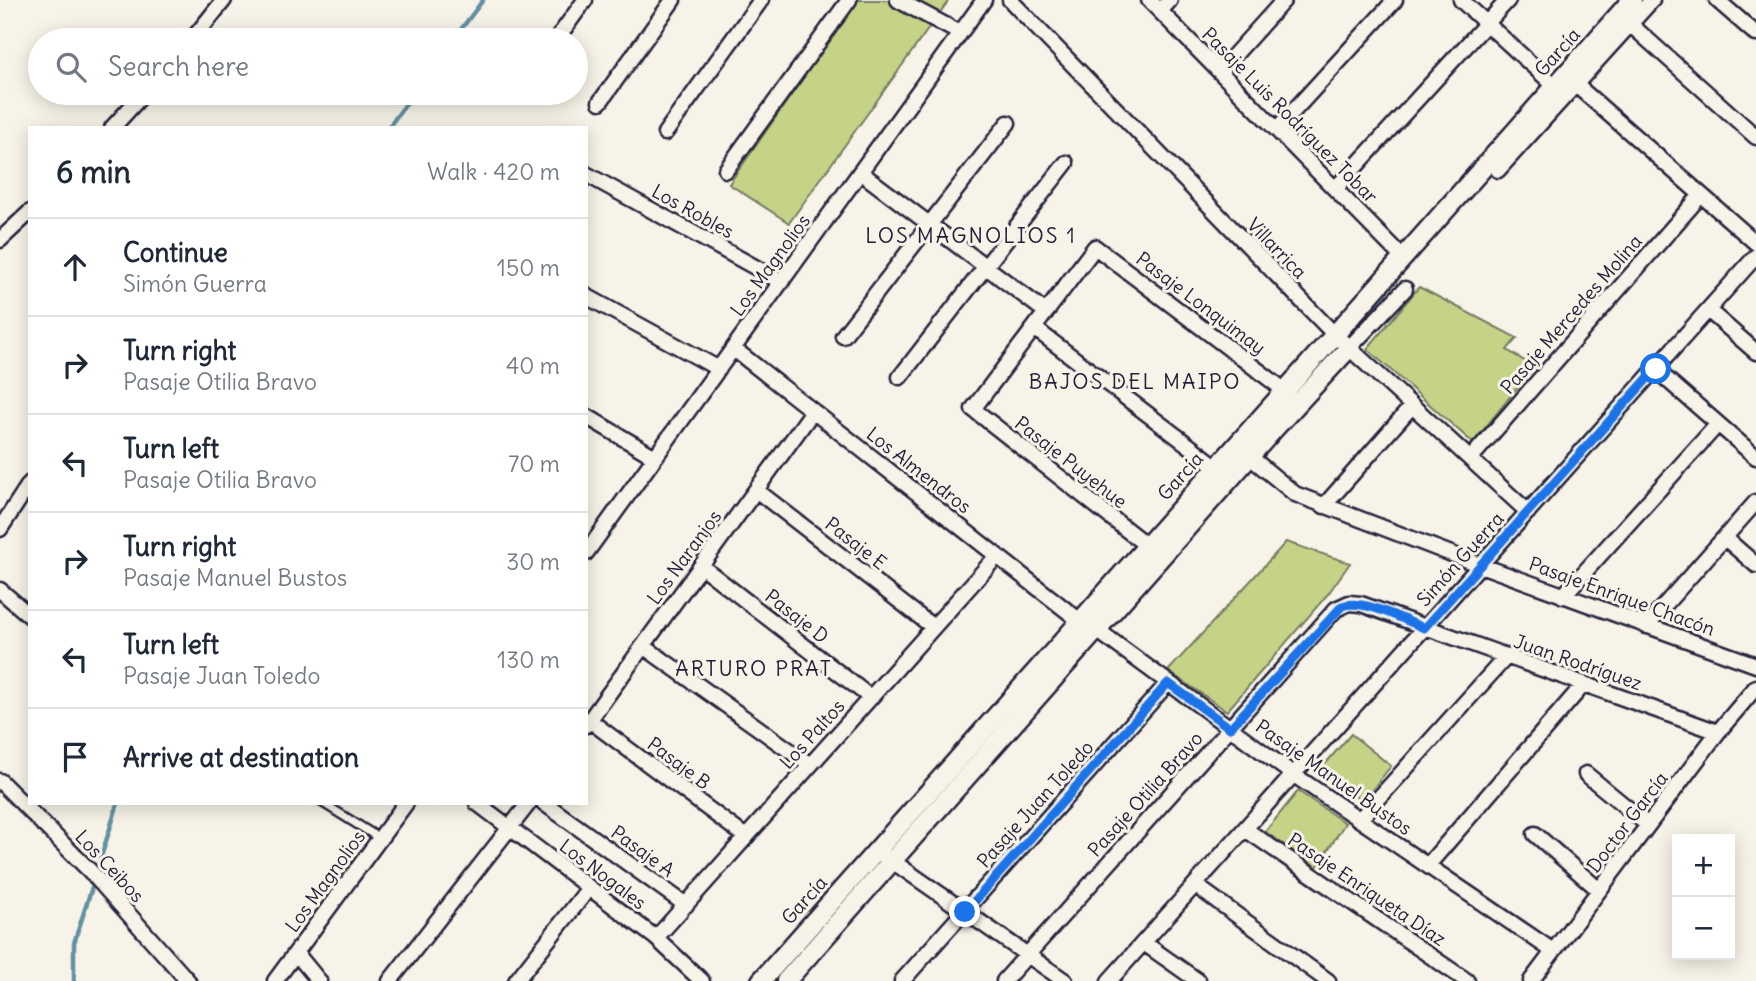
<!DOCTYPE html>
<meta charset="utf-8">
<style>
:root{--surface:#fff;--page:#f2f2f3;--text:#1f2937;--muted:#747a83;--line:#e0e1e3}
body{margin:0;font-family:Delius,sans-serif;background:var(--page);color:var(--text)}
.controls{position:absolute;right:21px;bottom:21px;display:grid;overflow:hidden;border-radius:0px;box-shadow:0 4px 18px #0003}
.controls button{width:63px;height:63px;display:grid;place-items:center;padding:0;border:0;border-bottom:2px solid var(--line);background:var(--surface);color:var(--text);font:35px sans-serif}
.stop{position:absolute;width:21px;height:21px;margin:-16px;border:5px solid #1a73e8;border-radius:50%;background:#fff}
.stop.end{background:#1a73e8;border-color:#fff;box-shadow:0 2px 7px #0008}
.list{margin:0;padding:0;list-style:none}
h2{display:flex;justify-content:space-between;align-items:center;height:91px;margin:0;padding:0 28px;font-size:30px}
h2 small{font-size:23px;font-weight:400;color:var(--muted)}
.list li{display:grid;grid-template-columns:46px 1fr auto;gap:21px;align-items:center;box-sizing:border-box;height:98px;padding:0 28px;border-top:2px solid var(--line)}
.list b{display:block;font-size:26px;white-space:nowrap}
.list p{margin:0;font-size:23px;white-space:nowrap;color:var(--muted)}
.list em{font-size:23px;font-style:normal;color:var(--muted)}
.icon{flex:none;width:38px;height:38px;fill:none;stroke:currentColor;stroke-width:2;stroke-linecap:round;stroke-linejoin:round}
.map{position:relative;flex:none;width:1756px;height:981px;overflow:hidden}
.search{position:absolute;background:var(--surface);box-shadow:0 4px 18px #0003;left:28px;top:28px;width:560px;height:77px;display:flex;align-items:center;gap:18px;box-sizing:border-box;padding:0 24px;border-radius:38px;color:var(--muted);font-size:26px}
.panel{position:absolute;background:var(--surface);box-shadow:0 4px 18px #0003;left:28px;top:126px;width:560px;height:679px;border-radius:0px}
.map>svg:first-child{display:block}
.green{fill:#c5d387;stroke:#747a61;stroke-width:2}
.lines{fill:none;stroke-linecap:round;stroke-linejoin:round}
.stream{stroke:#6191a2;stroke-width:4.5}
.service-casing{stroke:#22223b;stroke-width:12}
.minor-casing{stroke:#22223b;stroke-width:19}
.tertiary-casing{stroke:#22223b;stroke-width:23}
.service{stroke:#f7f3e8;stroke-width:7}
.minor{stroke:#f7f3e8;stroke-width:14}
.tertiary{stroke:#f7f3e8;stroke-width:18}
.route{stroke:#1a73e8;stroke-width:9}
.labels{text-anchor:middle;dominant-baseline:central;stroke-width:6;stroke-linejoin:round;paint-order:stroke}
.street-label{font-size:19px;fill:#22223b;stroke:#f7f3e8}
.neighbourhood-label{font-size:21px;letter-spacing:2px;fill:#22223b;stroke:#f7f3e8}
</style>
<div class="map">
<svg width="1756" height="981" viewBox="0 0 1756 981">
<rect width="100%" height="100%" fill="#f7f3e8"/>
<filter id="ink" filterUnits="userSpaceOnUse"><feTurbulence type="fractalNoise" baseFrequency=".0143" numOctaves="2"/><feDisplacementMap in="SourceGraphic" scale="14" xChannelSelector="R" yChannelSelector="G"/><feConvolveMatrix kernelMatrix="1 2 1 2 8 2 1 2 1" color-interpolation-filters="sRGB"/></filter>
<g filter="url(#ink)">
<!-- green -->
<path class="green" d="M858 0H949L789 223 729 184Z
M1419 287 1517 338 1507 350 1534 367 1473 443 1367 349Z
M1286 542 1350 563 1328 594 1227 711 1168 671Z
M1351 734 1391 766 1363 801 1319 771Z
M1298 791 1345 823 1317 867 1265 832Z"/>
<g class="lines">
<!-- stream -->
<path class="stream" d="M453 40 483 0
M388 128 414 93
M96 873 118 803
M74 981V943L94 881"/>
<defs>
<path id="service" d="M323 803 379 838"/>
<path id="minor" d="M898 0 960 33
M1010 0 1334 334 1528 512
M1149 0 1402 257
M1461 0 1555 86
M1717 0 1756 34
M1160 11 1170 0
M1630 24 1756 137
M192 40 224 0
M556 40 585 0
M1220 71 1284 0
M1576 85 1756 243
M600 102 673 0
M112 128 144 93
M1277 129 1395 0
M665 133 761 0
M726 170 849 0
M1498 170 1652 0
M860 172 1046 312
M586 174 782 282
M1335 189 1508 0
M0 240 30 212
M586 296 719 369
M1708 310 1756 352
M1034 328 1216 466
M843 336 1008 123
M1349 348 1405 289
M734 349 1080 621
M1655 369 1756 457
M900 377 1066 163
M586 416 655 457
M1249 456 1295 494 1480 565 1756 665
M1470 459 1701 195
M756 490 933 627
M1324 506 1412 406
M0 529 30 483
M1725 538 1756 565
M1146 545 973 409 1095 247 1284 390
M586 553 984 0
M701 566 870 697
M0 590 30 616
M1563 596 1718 424
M1646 626 1756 502
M1097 630 1294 775 1553 951
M643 646 810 765
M589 720 746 837
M586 725 813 411
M1586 774 1648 825
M0 781 92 873 188 981
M477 803 656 938 702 981
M544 803 686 905
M1360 819 1506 657
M1245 829 1467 981
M1535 834 1599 890
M885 856 1065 981
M1428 865 1584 684
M1195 885 1328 981
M656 938 997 556
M1144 943 1198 981
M296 953 319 981
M275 981 406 803
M390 981 529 803
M516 981 589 888
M902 981 1168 683
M1004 981 1336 609 1349 603 1361 604 1718 732
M1109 981 1756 256
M1531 981 1718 732 1756 687"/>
<path id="tertiary" d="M761 981 1632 0
M786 981 1274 429 1349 348"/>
</defs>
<!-- service casing -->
<use href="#service" class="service-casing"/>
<!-- minor casing -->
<use href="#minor" class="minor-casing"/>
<!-- tertiary casing -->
<use href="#tertiary" class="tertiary-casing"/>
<!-- service -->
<use href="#service" class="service"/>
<!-- minor -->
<use href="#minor" class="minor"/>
<!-- tertiary -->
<use href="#tertiary" class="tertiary"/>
</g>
</g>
<g class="lines" filter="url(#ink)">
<!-- route -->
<path class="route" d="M965 912 1168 683 1230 728 1342 606C1363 598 1404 620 1424 628L1656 369"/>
</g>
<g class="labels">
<!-- street labels -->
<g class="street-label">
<text transform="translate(1557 52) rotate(-48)">García</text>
<text transform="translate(1290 115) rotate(45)">Pasaje Luis Rodríguez Tobar</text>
<text transform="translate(693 211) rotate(29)">Los Robles</text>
<text transform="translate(1277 248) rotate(46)">Villarrica</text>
<text transform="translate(770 265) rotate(-54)">Los Magnolios</text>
<text transform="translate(1201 303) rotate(37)">Pasaje Lonquimay</text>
<text transform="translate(1571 314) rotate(-49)">Pasaje Mercedes Molina</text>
<text transform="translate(1071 462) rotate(38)">Pasaje Puyehue</text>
<text transform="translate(919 470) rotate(38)">Los Almendros</text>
<text transform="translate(1180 476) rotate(-48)">García</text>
<text transform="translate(856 543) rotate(38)">Pasaje E</text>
<text transform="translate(684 557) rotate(-54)">Los Naranjos</text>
<text transform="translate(1460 559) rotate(-48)">Simón Guerra</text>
<text transform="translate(1622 596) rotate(20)">Pasaje Enrique Chacón</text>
<text transform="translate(797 616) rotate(38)">Pasaje D</text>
<text transform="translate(1578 662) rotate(19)">Juan Rodríguez</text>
<text transform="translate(812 734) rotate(-48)">Los Paltos</text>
<text transform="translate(679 763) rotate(37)">Pasaje B</text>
<text transform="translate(1334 777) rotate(35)">Pasaje Manuel Bustos</text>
<text transform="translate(1145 794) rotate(-48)">Pasaje Otilia Bravo</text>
<text transform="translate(1035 804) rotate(-48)">Pasaje Juan Toledo</text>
<text transform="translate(1627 822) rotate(-53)">Doctor García</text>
<text transform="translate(643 851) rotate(36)">Pasaje A</text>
<text transform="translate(110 866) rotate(47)">Los Ceibos</text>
<text transform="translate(603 874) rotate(37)">Los Nogales</text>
<text transform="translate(325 881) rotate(-54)">Los Magnolios</text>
<text transform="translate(1367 889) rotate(34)">Pasaje Enriqueta Díaz</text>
<text transform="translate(804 900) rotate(-48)">García</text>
</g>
<!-- neighbourhood labels -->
<g class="neighbourhood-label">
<text x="971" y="235">LOS MAGNOLIOS 1</text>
<text x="1135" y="381">BAJOS DEL MAIPO</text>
<text x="754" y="668">ARTURO PRAT</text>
</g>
</g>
</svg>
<div class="controls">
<button>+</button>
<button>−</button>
</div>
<div class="stop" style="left:1656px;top:369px"></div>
<div class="stop end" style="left:965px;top:912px"></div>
<div class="search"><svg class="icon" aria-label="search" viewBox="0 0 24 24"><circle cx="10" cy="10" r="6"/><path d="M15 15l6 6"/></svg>Search here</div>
<section class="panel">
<h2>6 min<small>Walk · 420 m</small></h2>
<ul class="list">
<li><svg class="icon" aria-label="ahead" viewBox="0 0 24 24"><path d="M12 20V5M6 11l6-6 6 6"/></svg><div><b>Continue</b><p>Simón Guerra</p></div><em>150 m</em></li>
<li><svg class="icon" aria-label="right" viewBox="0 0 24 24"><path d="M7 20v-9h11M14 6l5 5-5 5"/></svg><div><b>Turn right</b><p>Pasaje Otilia Bravo</p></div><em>40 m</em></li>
<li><svg class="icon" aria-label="left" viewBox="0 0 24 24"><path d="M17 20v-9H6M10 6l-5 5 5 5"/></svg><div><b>Turn left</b><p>Pasaje Otilia Bravo</p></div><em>70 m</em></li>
<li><svg class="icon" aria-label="right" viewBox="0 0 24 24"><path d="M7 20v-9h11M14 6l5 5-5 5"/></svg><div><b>Turn right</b><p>Pasaje Manuel Bustos</p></div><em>30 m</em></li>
<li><svg class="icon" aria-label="left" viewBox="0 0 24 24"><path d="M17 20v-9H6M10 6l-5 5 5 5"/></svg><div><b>Turn left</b><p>Pasaje Juan Toledo</p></div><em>130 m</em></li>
<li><svg class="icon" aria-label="arrive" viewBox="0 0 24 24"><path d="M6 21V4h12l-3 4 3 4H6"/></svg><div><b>Arrive at destination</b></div></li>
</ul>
</section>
</div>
